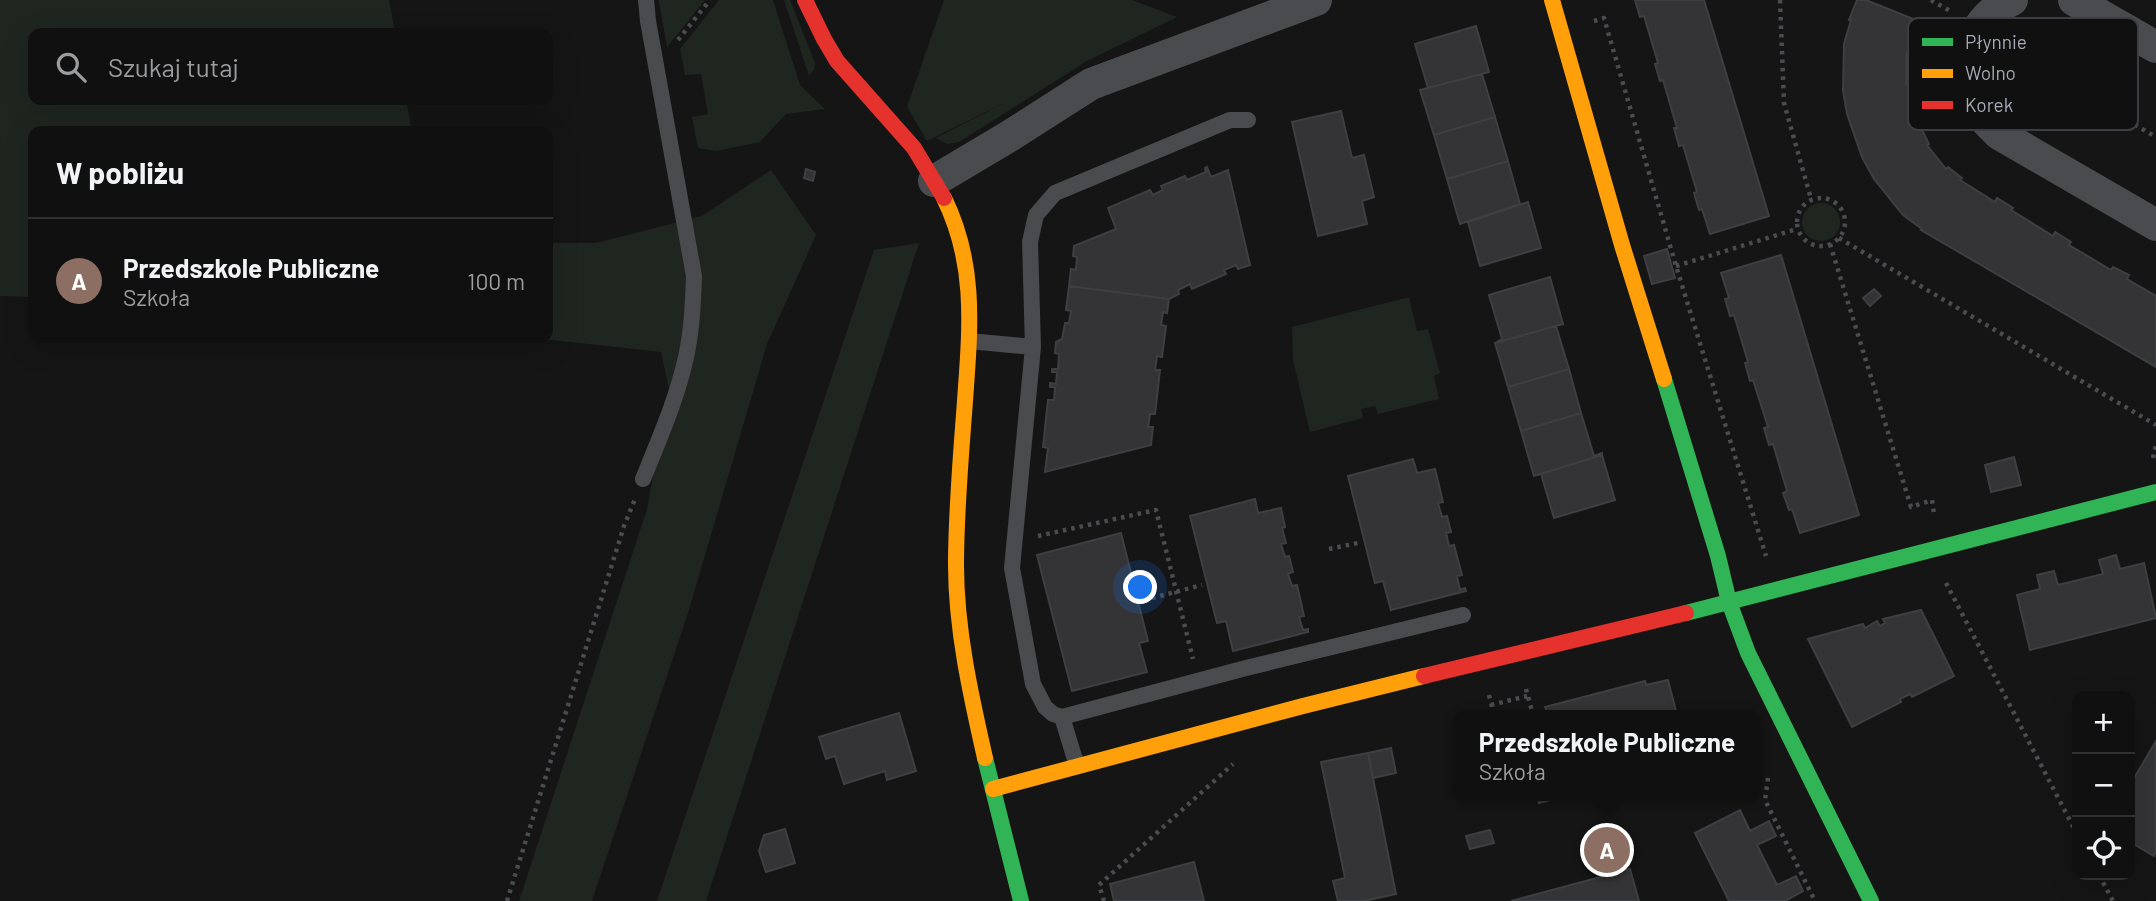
<!DOCTYPE html>
<html lang="pl">
<meta charset="utf-8">
<style>
:root{--surface:#101010;--page:#191919;--text:#f1f3f6;--muted:#9c9d9f;--line:#303030;--accent:#2563eb}
body{margin:0;font-family:Barlow,sans-serif;background:var(--page);color:var(--text)}
.controls{position:absolute;right:21px;bottom:21px;display:grid;overflow:hidden;border-radius:14px;box-shadow:0 7px 28px #0002}
.controls button{width:63px;height:63px;display:grid;place-items:center;padding:0;border:0;border-bottom:2px solid var(--line);background:var(--surface);color:var(--text);font:35px sans-serif}
.you{position:absolute;left:1141px;top:588px;width:24px;height:24px;margin:-18px;border:5px solid #fff;border-radius:50%;background:#1a73e8;box-shadow:0 0 0 10px #1a73e833}
.badge{display:grid;place-items:center;width:46px;height:46px;border-radius:50%;background:var(--accent);color:#fff;font-size:23px;font-weight:700}
.pin{position:absolute;translate:-50% -50%;border:4px solid #fff;box-shadow:0 2px 7px #0006}
.popup{position:absolute;left:1453px;top:710px;width:308px;height:91px;box-sizing:border-box;display:grid;place-content:center;border-radius:14px;background:var(--surface);filter:drop-shadow(0 2px 5px #0005);font-size:23px;white-space:nowrap;color:var(--muted)}
.popup b{font-size:26px;color:var(--text)}
.popup::after{content:'';position:absolute;left:50%;top:100%;margin-left:-14px;border:14px solid transparent;border-top-color:var(--surface)}
.list{margin:0;padding:0;list-style:none}
h2{display:flex;justify-content:space-between;align-items:center;height:91px;margin:0;padding:0 28px;font-size:30px}
h2 small{font-size:23px;font-weight:400;color:var(--muted)}
.list li{display:grid;grid-template-columns:46px 1fr auto;gap:21px;align-items:center;box-sizing:border-box;height:126px;padding:0 28px;border-top:2px solid var(--line)}
.list b{display:block;font-size:26px;white-space:nowrap}
.list p{margin:0;font-size:23px;white-space:nowrap;color:var(--muted)}
.list em{font-size:23px;font-style:normal;color:var(--muted)}
.icon{flex:none;width:38px;height:38px;fill:none;stroke:currentColor;stroke-width:2;stroke-linecap:round;stroke-linejoin:round}
.map{position:relative;flex:none;width:2156px;height:901px;overflow:hidden}
.search{position:absolute;background:var(--surface);box-shadow:0 7px 28px #0002;left:28px;top:28px;width:525px;height:77px;display:flex;align-items:center;gap:18px;box-sizing:border-box;padding:0 24px;border-radius:14px;color:var(--muted);font-size:26px}
.panel{position:absolute;background:var(--surface);box-shadow:0 7px 28px #0002;left:28px;top:126px;width:525px;height:217px;border-radius:14px}
.map>svg:first-child{display:block}
.green{fill:#1f2620}
.building{fill:#343436;stroke:#3e3f42;stroke-width:2}
.lines{fill:none;stroke-linecap:round;stroke-linejoin:round}
.path{stroke:#4b4c50;stroke-width:4.5;stroke-dasharray:3.5 5;stroke-linecap:butt}
.lane{stroke:#4a4b4e;stroke-width:16}
.street{stroke:#4a4b4e;stroke-width:32}
.fast{stroke:#30b455;stroke-width:16}
.slow{stroke:#ff9f0a;stroke-width:16}
.jam{stroke:#e5322d;stroke-width:16}
.key{fill:#101011;stroke:#3d3e43;stroke-width:2}
.key-label{font-size:19px;fill:#a7aab6}
</style>
<div class="map">
<svg width="2156" height="901" viewBox="0 0 2156 901">
<rect width="100%" height="100%" fill="#151516"/>
<!-- green -->
<path class="green" d="M0 0H389L395 33H33V100H406L412 131H33V297L0 296Z
M659 0H705L667 47 659 2Z
M719 0H773L800 85 825 109 786 114 760 142 717 151 698 148 692 117 708 114 701 74 685 75 680 49Z
M784 0H790L815 63 814 70 809 76Z
M944 0H1132L1177 17 1087 61 959 142 947 144 936 138 1008 101 927 141 907 107Z
M771 170 816 235 767 344 688 613 592 901H519L647 509 669 389 661 352 534 338H548V243H596L702 216Z
M1802 222a19 19 0 1 1 38 0a19 19 0 1 1-38 0Z
M919 243 706 901H657L874 250Z
M1409 297 1417 331 1428 329 1440 373 1434 376 1439 399 1378 414 1375 406 1361 409 1363 418 1310 432 1293 360 1292 327Z"/>
<!-- building -->
<path class="building" d="M1635 0H1704L1769 216 1710 234 1702 209 1699 210 1694 193 1697 192 1683 145 1679 146 1674 128H1677L1663 80 1660 81 1655 64 1658 63 1644 16 1640 17Z
M1857 0H1866L1916 20 1910 35 1913 36 1909 53H1907L1906 84 1909 83 1911 101H1909L1918 130 1921 128 1929 144 1927 145 1946 169 1948 167 1962 178 1960 180 1995 202 1997 198 2013 208 2011 210 2053 236 2055 232 2071 242 2069 245 2111 270 2113 267 2129 275 2127 279 2156 296V367L1921 230 1922 229 1903 215 1874 179 1862 157 1847 114 1843 90 1844 44 1851 20H1849Z
M1476 26 1489 72 1428 88 1415 44Z
M1482 74 1495 117 1434 135 1420 90Z
M1341 111 1352 158 1364 155 1374 197 1362 201 1367 224 1318 236 1292 122Z
M1495 117 1508 161 1447 179 1434 135Z
M1508 161 1520 204 1460 224 1447 179Z
M1207 167 1211 177 1228 170 1250 265 1238 269 1236 265 1224 270 1226 274 1192 289 1190 284 1178 290 1179 294 1169 299 1069 286 1071 269 1076 270 1077 257 1073 256 1074 246 1116 229 1108 208 1150 190 1153 195 1163 190 1161 186 1185 176 1187 180 1206 172 1205 168Z
M806 169 815 172 813 181 804 178Z
M1528 202 1541 248 1480 266 1468 222Z
M1667 249 1675 278 1652 284 1644 256Z
M1781 255 1859 515 1800 533 1792 509 1789 510 1783 493 1787 491 1773 444 1769 445 1764 428 1768 427 1753 380 1750 381 1745 363 1748 362 1734 315 1730 316 1725 299 1729 298 1721 273Z
M1550 277 1563 324 1495 343 1502 339 1489 295Z
M1069 286 1169 299 1167 313 1163 312 1161 325 1166 326 1162 357 1157 356 1155 370H1160L1155 414H1150L1148 427H1153L1151 445 1045 472 1048 448 1043 447 1048 400H1054L1055 387H1050V383L1056 384 1057 372H1052V369H1058L1059 354 1055 353 1056 342 1062 339 1065 323H1069L1071 311 1066 310Z
M1874 289 1881 296 1870 306 1863 298Z
M1556 326 1569 369 1508 387 1495 343Z
M1569 369 1581 413 1521 431 1508 387Z
M1581 413 1594 456 1602 453V455L1534 476 1521 431Z
M1602 455 1615 500 1554 518 1541 474Z
M2014 457 2021 485 1991 492 1985 465Z
M1413 459 1417 473 1435 469 1443 502 1438 503 1442 517 1447 516 1451 532 1446 533 1449 546 1454 545 1462 575 1457 576 1460 590 1465 588 1466 591 1391 610 1383 581 1375 583 1348 476Z
M1255 499 1258 513 1281 508 1285 527 1282 528 1286 543 1281 544 1285 557 1289 556 1293 572 1288 574 1292 586 1297 585 1304 616 1299 617 1303 630 1308 629V632L1233 651 1226 621 1217 623 1190 516Z
M1121 533 1148 641 1139 643 1147 672 1072 691 1037 555Z
M2116 555 2120 569 2144 563 2156 618 2030 650 2017 595 2040 589 2037 575 2054 571 2058 585 2103 574 2099 560Z
M1921 610 1954 676 1912 697 1910 694 1900 699 1901 702 1852 727 1808 639 1863 624 1865 628 1877 621 1880 626 1885 623 1883 619Z
M1668 680 1677 715H1548L1545 707 1645 681 1646 685Z
M899 713 916 771 887 780 885 771 844 784 835 756 826 759 819 737Z
M2156 741V851L2154 856 2130 842V785Z
M1391 748 1396 773 1373 778 1368 753Z
M1368 753 1396 894 1364 901H1338L1333 881 1345 878 1321 762Z
M1537 796H1567L1539 803Z
M1740 810 1750 831 1769 821 1776 836 1757 845 1777 885 1796 876 1803 891 1785 901H1729L1695 833Z
M785 829 795 863 766 872 759 851 764 835Z
M1490 830 1494 843 1470 849 1466 836Z
M1194 862 1204 901H1114L1110 884Z
M1630 869 1639 901H1511Z"/>
<g class="lines">
<!-- path -->
<path class="path" d="M1780 0 1784 103 1811 199
M1931 0 1952 12
M1594 21 1604 18 1676 266 1766 556
M1996 70a47 47 0 1 1 94 0a47 47 0 1 1-94 0Z
M678 40 710 0
M2083 95 2156 137
M1797 222a24 24 0 1 1 48 0a24 24 0 1 1-48 0Z
M1839 238 2156 425
M1830 244 1911 507 1932 500 1934 514
M1676 266 1797 229
M2153 458 2156 445
M1038 536 1156 510 1193 659
M1329 549 1358 543
M1946 583 2077 834
M1152 598 1202 585
M1526 689 1533 715
M1489 695 1494 715
M1491 705 1527 696
M1768 778 1765 800 1815 901
M2099 875 2113 901
M507 901 624 526 635 499
M1104 901 1099 885 1233 764"/>
<!-- lane -->
<path class="lane" d="M1248 120H1230L1055 193 1036 215 1030 242 1033 347 1012 568 1033 684 1045 707 1053 714 1062 717 1246 668 1463 615
M969 341 1033 347
M643 479C659 439 677 399 686 357 692 330 693 303 694 276L648 21 646 0
M1062 717 1077 766"/>
<!-- street -->
<path class="street" d="M2012 0C1978 15 1966 44 1968 79 1969 84 1968 91 1970 95 1975 111 1988 123 1999 134L2156 225
M2074 0 2156 47
M934 181 1008 137 1091 84 1316 0"/>
<!-- fast -->
<path class="fast" d="M1664 379 1718 556 1729 602 1748 653 1871 901
M1686 613 2156 492
M985 758 1021 901"/>
<!-- slow -->
<path class="slow" d="M1552 0 1622 245 1664 379
M944 198C977 265 970 329 965 401 961 455 956 510 956 565 956 630 971 696 985 758
M993 789 1303 706 1424 676"/>
<!-- jam -->
<path class="jam" d="M805 0 824 39 837 61 914 148 944 198
M1424 676 1686 613"/>
</g>
<!-- legend -->
<rect x="1908" y="18" width="230" height="112" rx="10" class="key"/>
<rect x="1922" y="38" width="31" height="8" fill="#30b455"/>
<rect x="1922" y="69" width="31" height="9" fill="#ff9f0a"/>
<rect x="1922" y="101" width="31" height="8" fill="#e5322d"/>
<g class="key-label">
<text x="1965" y="49">Płynnie</text>
<text x="1965" y="80">Wolno</text>
<text x="1965" y="112">Korek</text>
</g>
</svg>
<div class="controls">
<button>+</button>
<button>−</button>
<button><svg class="icon" aria-label="locate" viewBox="0 0 24 24"><circle cx="12" cy="12" r="6"/><path d="M12 2v4M12 18v4M2 12h4M18 12h4"/></svg></button>
</div>
<div class="you"></div>
<div class="pin badge" style="left:1607px;top:850px;background:#8d6e63">A</div>
<div class="popup"><b>Przedszkole Publiczne</b>Szkoła</div>
<div class="search"><svg class="icon" aria-label="search" viewBox="0 0 24 24"><circle cx="10" cy="10" r="6"/><path d="M15 15l6 6"/></svg>Szukaj tutaj</div>
<section class="panel">
<h2>W pobliżu<small></small></h2>
<ul class="list">
<li><span class="badge" style="background:#8d6e63">A</span><div><b>Przedszkole Publiczne</b><p>Szkoła</p></div><em>100 m</em></li>
</ul>
</section>
</div>
